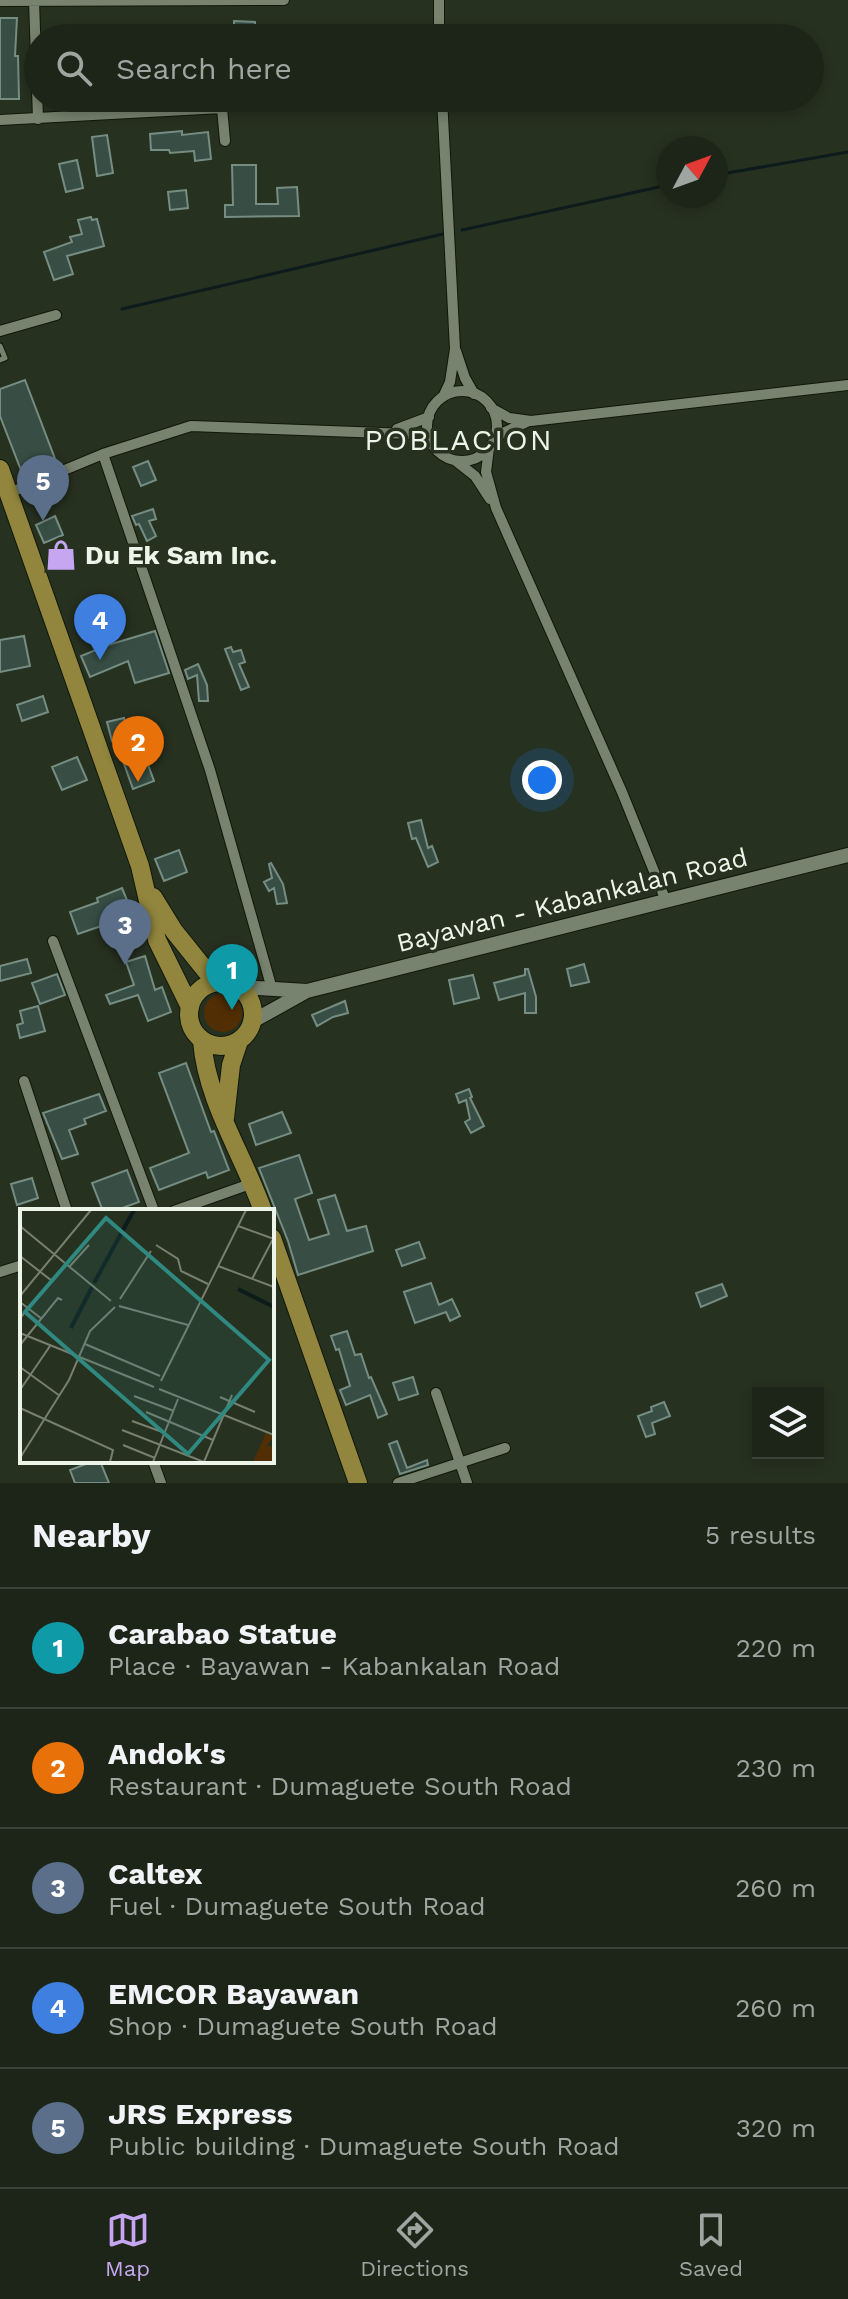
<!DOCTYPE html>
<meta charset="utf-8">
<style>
:root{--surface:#1d2518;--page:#2a3125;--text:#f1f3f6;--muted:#a0a5a2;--line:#3b4237;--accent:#c6a6f0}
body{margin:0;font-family:"Work Sans",sans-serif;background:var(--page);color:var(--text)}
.controls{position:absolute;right:24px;bottom:24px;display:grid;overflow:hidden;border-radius:0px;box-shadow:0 4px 12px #0003}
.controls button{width:72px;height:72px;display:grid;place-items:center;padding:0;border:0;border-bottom:2px solid var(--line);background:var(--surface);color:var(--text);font:40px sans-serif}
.compass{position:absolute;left:656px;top:136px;width:72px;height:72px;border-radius:50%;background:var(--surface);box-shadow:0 4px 12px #0003;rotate:49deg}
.you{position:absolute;left:542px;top:780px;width:28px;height:28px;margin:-20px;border:6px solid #fff;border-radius:50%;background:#1a73e8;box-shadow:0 0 0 12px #1a73e833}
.badge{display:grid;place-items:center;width:52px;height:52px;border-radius:50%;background:var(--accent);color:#fff;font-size:26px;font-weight:700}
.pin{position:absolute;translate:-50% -66px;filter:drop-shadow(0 2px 4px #0008)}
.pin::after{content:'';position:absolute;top:42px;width:28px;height:24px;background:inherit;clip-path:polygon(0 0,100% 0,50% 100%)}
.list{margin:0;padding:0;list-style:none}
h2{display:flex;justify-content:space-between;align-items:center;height:104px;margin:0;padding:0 32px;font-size:34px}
h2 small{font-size:26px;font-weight:400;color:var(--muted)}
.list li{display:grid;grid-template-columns:52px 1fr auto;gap:24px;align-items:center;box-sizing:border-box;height:120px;padding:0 32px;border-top:2px solid var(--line)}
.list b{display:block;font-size:30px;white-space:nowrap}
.list p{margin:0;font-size:26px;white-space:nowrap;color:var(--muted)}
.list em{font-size:26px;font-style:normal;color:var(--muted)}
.icon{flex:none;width:44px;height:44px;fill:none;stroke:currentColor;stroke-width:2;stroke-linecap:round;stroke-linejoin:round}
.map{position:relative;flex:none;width:848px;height:1483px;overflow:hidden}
.search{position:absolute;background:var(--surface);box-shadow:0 4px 12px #0003;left:24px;right:24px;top:24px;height:88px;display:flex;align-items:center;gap:20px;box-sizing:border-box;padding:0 28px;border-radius:44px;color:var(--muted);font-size:30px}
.sheet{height:704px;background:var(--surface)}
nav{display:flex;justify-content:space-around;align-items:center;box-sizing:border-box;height:112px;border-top:2px solid var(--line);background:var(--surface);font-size:22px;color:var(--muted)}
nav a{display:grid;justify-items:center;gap:4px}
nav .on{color:var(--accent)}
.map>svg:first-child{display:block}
.green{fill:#522e05}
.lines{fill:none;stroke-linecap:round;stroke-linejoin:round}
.stream{stroke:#0c1c1d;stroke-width:3}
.building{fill:#384e45;stroke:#758d82;stroke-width:2}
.service-casing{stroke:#101809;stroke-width:7}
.minor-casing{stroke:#101809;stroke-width:12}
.secondary-casing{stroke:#101809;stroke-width:16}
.trunk-casing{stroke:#101809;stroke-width:20}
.service{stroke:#77836f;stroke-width:5}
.minor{stroke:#77836f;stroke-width:10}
.secondary{stroke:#77836f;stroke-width:14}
.trunk{stroke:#92863e;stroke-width:18}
.labels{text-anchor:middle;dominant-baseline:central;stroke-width:7;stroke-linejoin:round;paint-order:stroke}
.poi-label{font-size:26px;font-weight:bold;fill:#edf4e9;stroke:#273120;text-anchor:start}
.street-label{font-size:26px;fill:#edf4e9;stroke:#273120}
.quarter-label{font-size:30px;letter-spacing:2px;fill:#edf4e9;stroke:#273120}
.inset-river{fill:none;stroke:#0c1c1d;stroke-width:4}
.inset-road{fill:none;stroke:#767f70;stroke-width:2}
.view{fill:#308980;fill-opacity:0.15;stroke:#308980;stroke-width:4}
.inset-edge{fill:none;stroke:#edf4e9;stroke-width:4}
</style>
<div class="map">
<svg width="848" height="1483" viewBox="0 0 848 1483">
<rect width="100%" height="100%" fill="#273120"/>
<!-- green -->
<path class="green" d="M204 1013a19 19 0 1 1 38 0a19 19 0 1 1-38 0Z"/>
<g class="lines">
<!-- stream -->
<path class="stream" d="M716 175 848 152
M462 230 668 185
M122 309 443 234"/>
</g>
<!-- building -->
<path class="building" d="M0 18H17L15 56H18L19 99H0Z
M234 21 255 22V38H234Z
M182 131V135L208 132 211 159 195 161 194 151 170 153 169 150H151L150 134Z
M107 135 113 173 97 176 92 137Z
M77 160 83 188 66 192 59 164Z
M232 165H256V204H278L277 188 297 187 299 216 225 217V205H233Z
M186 190 188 208 170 210 168 192Z
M91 217 92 220 97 219 104 246 67 256 73 274 54 280 44 252 72 242 70 237 82 234 78 220Z
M25 380 57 464 24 478 0 416V389Z
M148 461 156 480 141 486 133 467Z
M153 509 156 519 149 521 156 536 147 541 139 524 136 525 132 516Z
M55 516 63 535 44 543 36 525Z
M155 631 169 673 135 683 128 661 90 677 81 656 108 645Z
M24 636 30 666 0 672V640Z
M231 647 233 652 241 650 245 662 239 664 249 687 241 690 225 649Z
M198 664 207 685 208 701H199L197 675 188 679 185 670Z
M43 696 48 712 22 721 17 705Z
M124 718 129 737 112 741 107 722Z
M144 754 154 781 133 789 123 761Z
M77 757 87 780 62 790 52 767Z
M421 820 428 848 432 846 438 862 428 867 416 838 412 839 408 823Z
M179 850 187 872 164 881 155 859Z
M271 863 283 884 287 903 277 904 274 888 269 891 264 882 272 878 269 864Z
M122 888 142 937 116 947 107 924 78 934 70 912 98 902 97 898Z
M145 956 155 990 162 987 171 1012 148 1021 138 995 110 1004 106 995 134 985 126 962Z
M27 959 31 973 0 981V966Z
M584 964 589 982 571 986 567 969Z
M525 969H528L536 997V1013H525V993L499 1000 494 983 525 975Z
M57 974 65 995 40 1004 32 983Z
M473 975 479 998 454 1004 449 980Z
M345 1001 348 1013 333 1017 317 1026 312 1015Z
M38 1006 45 1031 20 1038 17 1025 23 1023 20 1011Z
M186 1063 211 1132 214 1131 229 1170 208 1178 206 1172 159 1190 150 1168 189 1153 159 1073Z
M469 1089 472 1097 470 1098 484 1126 471 1133 465 1122 470 1119 466 1100 459 1103 456 1094Z
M99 1094 106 1111 84 1119 86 1124 69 1130 78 1154 62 1159 43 1113Z
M282 1112 291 1133 256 1145 249 1124Z
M299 1155 312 1193 295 1199 309 1240 329 1234 318 1200 335 1195 347 1231 366 1226 373 1251 298 1275 288 1241 259 1168Z
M127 1170 139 1202 114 1211H103L92 1183Z
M32 1178 38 1198 17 1205 11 1184Z
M419 1242 425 1258 402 1266 396 1250Z
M431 1283 439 1305 452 1299 460 1316 450 1321 446 1312 415 1323 404 1292Z
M722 1284 727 1296 701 1307 696 1293Z
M347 1331 355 1355 361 1354 369 1378 371 1377 387 1414 378 1418 370 1395 346 1405 340 1390 350 1386 339 1349 336 1350 331 1336Z
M413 1377 418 1394 399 1400 393 1383Z
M664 1402 670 1416 652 1423 655 1434 646 1437 638 1416 652 1411 651 1407Z
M397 1441 407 1468 427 1460 428 1465 400 1474 389 1444Z
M94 1461H100L109 1483H75L70 1470Z"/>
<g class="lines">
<defs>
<path id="service" d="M0 346 5 358 0 360"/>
<path id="minor" d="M34 0 38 119
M439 0V38
M0 1 284 0
M439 31 635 35
M442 98 455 349 450 382 443 397
M0 120 222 108 225 141
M0 331 56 315
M456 351 465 378 474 394
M427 426a35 35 0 1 1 70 0a35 35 0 1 1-70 0Z
M491 408 509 418 531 421 848 385
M397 429 429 417
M496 436 527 422
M489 448 486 472 496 508 622 792 666 901
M103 454 210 770 272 989
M456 461 475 476 490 499
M9 493 103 454 191 426 410 434 431 441
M53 941 154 1211
M24 1081 67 1211
M174 1211 253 1183
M0 1272 22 1265
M436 1393 467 1483
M153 1461 161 1483
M398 1483 505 1448"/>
<path id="secondary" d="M240 987 307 991
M253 1021 307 991 848 855"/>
<path id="trunk" d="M0 469 140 866 157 940 190 1007
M153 897 174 931 215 982
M189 1014a32 32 0 1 1 64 0a32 32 0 1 1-64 0Z
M202 1041C207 1102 243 1154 263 1211
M225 1118 231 1065 239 1041
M272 1238 358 1483"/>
</defs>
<!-- service casing -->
<use href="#service" class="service-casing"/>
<!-- minor casing -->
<use href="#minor" class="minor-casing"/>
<!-- secondary casing -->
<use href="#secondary" class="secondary-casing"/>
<!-- trunk casing -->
<use href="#trunk" class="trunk-casing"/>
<!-- service -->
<use href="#service" class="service"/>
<!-- minor -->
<use href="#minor" class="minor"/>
<!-- secondary -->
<use href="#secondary" class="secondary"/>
<!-- trunk -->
<use href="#trunk" class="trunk"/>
</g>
<!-- icons -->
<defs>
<symbol id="shop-bare" viewBox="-9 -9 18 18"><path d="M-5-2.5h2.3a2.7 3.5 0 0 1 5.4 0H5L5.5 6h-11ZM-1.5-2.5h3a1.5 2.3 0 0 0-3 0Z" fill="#c6a6f0" stroke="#273120" stroke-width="2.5" paint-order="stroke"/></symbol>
</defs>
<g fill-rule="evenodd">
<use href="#shop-bare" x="39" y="533" width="44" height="44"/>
</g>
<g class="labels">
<!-- poi labels -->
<g class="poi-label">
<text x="85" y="555">Du Ek Sam Inc.</text>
</g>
<!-- street labels -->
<g class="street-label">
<text transform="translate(572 900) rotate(-14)">Bayawan - Kabankalan Road</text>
</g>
<!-- quarter labels -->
<g class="quarter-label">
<text x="459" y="439">POBLACION</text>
</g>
</g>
<!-- overview -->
<g transform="translate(20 1209)">
<rect width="254" height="254" fill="#273120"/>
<path d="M246 224 254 228 247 236 254 239 253 253H233Z" fill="#522e05"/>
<path class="inset-river" d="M74 74 114 1M218 80 254 98M51 119 72 78"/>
<path class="inset-road" d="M0 17 91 92M218 17 254 30M136 36 158 50 161 62 188 75M0 47 32 72 0 109M50 57 69 36M198 57 254 78M232 70 254 28M0 87 71 1M100 90 131 42M0 93 22 110M99 97 168 116M0 124 134 178M65 135 140 167M0 136 38 89 42 91M0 158 40 187M141 172 226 1M139 180 254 226M0 181 30 137M114 187 154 202M200 188 235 203M0 199 93 241 90 253M126 203 193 231M112 212 145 224M102 221 184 253 212 186M103 236 135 249M0 249 49 171 70 122 95 98M133 253 158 190"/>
<path class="view" d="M86 9 249 151 168 245 5 103Z"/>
<rect width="254" height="254" class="inset-edge"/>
</g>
</svg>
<div class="controls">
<button><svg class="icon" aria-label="layers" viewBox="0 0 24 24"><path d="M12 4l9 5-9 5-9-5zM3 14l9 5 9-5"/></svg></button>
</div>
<svg class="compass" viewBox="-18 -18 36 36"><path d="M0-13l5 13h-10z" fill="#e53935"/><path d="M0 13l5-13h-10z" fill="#a0a5a2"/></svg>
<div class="you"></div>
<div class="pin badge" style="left:232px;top:1010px;background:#0f9aa8">1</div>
<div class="pin badge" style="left:138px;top:782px;background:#e8710a">2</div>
<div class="pin badge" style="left:125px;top:965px;background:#5c6f8a">3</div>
<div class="pin badge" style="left:100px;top:660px;background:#3f7fe0">4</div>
<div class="pin badge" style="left:43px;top:521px;background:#5c6f8a">5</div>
<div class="search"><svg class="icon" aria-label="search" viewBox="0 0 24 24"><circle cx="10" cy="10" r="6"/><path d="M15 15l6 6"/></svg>Search here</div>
</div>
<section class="sheet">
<h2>Nearby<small>5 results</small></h2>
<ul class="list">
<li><span class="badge" style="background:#0f9aa8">1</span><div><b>Carabao Statue</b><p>Place · Bayawan - Kabankalan Road</p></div><em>220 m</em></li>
<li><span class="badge" style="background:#e8710a">2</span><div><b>Andok's</b><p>Restaurant · Dumaguete South Road</p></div><em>230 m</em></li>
<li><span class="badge" style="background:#5c6f8a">3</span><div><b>Caltex</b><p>Fuel · Dumaguete South Road</p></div><em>260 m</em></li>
<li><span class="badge" style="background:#3f7fe0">4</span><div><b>EMCOR Bayawan</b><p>Shop · Dumaguete South Road</p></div><em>260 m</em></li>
<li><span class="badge" style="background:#5c6f8a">5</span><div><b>JRS Express</b><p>Public building · Dumaguete South Road</p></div><em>320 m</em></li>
</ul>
</section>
<nav>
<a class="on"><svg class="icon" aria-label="map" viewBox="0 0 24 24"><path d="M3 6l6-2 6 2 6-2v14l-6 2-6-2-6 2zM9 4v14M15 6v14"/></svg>Map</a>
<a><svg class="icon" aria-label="directions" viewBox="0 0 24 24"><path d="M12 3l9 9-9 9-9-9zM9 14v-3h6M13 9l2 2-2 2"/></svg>Directions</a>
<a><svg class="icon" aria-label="saved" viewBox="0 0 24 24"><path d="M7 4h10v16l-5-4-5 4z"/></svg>Saved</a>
</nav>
